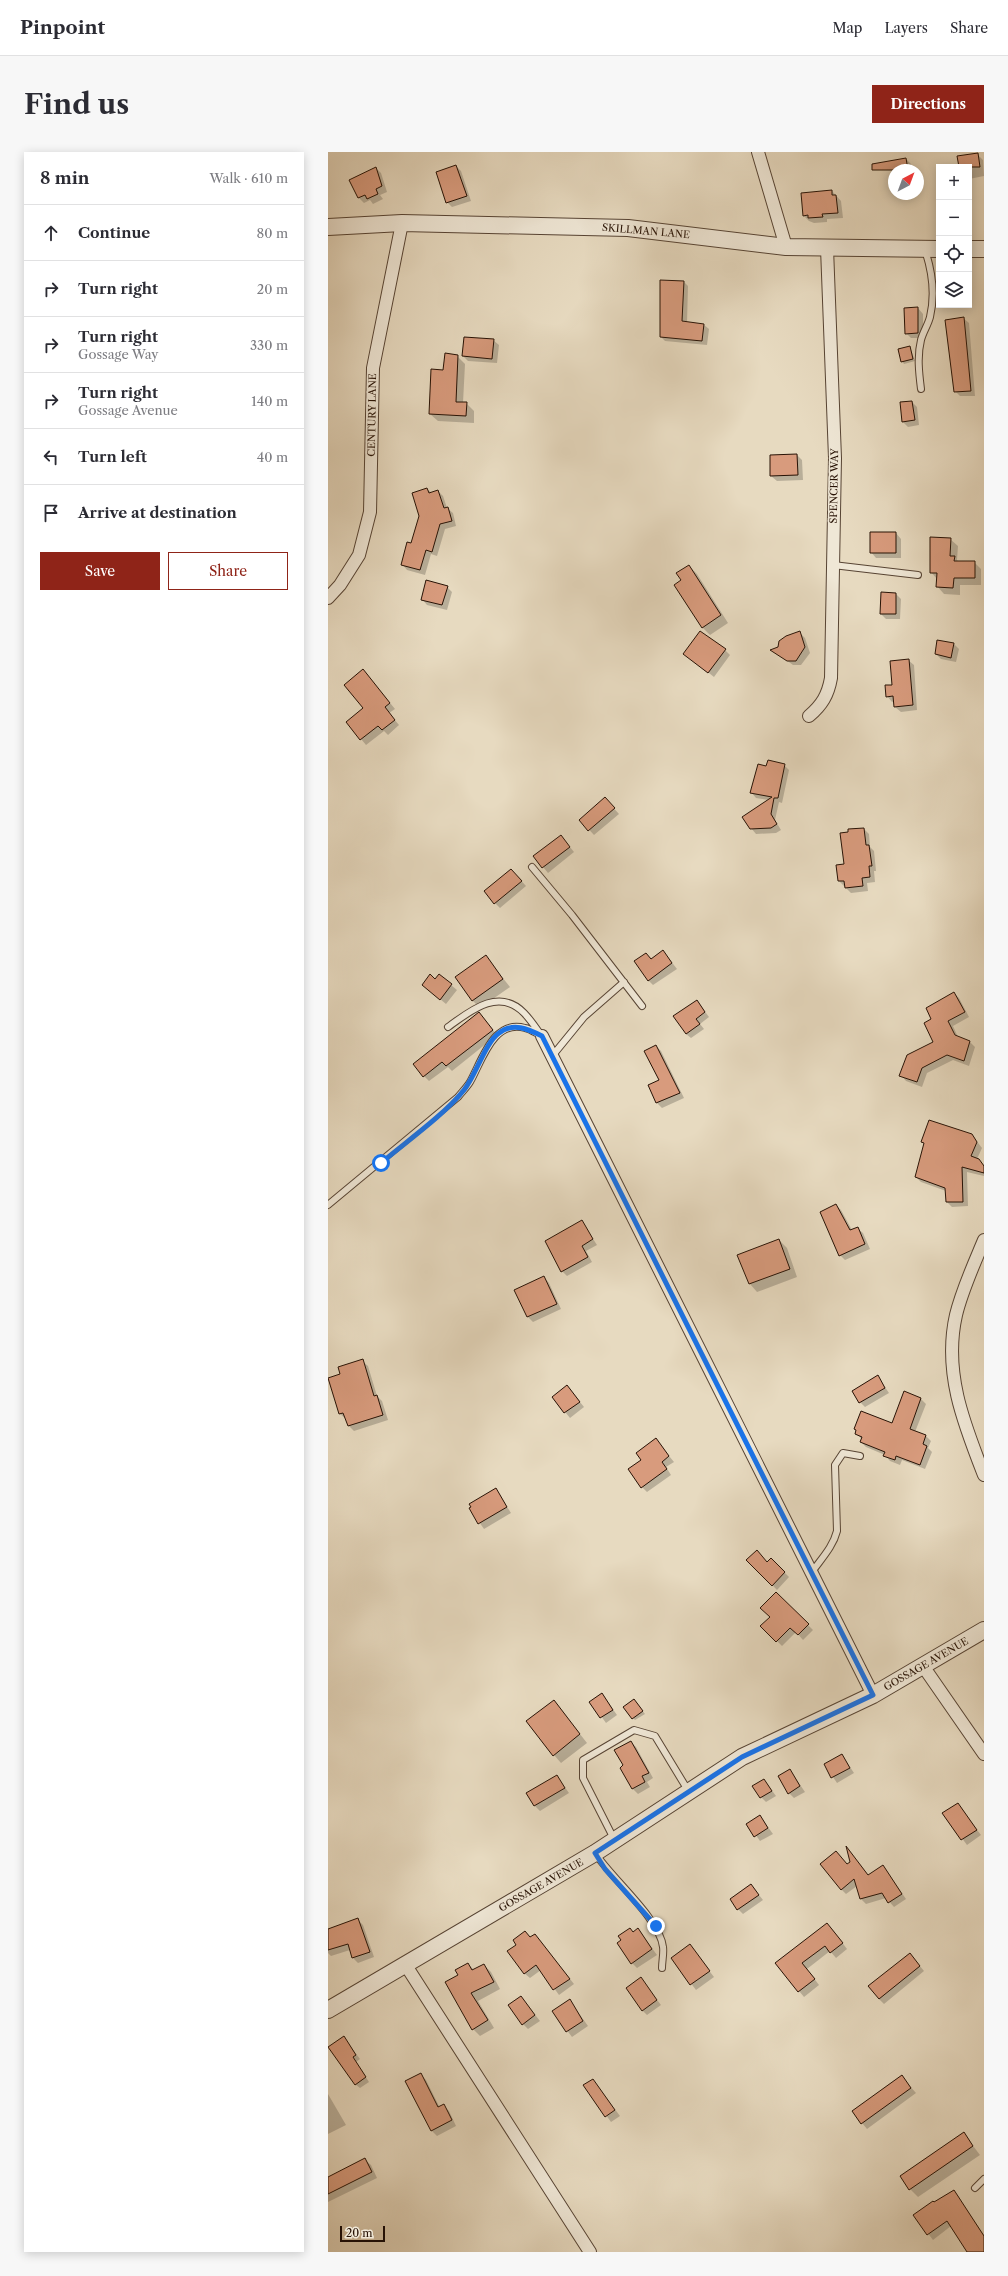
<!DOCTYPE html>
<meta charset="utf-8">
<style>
:root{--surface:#fff;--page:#f7f7f7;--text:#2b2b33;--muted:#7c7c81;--line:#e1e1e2;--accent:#8f2418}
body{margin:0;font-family:"Libre Caslon Text",serif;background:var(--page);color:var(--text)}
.controls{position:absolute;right:12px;top:12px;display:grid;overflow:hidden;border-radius:0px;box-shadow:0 2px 10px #0003}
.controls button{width:36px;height:36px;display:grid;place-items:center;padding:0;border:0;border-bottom:1px solid var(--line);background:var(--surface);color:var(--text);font:20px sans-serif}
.compass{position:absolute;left:560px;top:12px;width:36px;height:36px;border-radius:50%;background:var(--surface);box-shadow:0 2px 10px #0003;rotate:41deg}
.scale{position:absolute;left:12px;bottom:10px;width:45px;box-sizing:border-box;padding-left:4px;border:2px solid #271205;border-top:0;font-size:11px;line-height:14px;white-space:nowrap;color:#271205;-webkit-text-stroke:3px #efe7d6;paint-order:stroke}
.stop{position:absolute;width:12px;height:12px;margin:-9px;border:3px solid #1a73e8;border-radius:50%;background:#fff}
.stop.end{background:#1a73e8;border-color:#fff;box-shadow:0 1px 4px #0008}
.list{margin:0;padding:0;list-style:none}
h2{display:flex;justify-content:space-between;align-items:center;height:52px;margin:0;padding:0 16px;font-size:17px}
h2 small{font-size:13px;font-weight:400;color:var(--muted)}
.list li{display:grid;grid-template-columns:26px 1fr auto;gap:12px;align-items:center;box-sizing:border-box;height:56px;padding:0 16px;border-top:1px solid var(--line)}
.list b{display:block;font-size:15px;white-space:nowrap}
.list p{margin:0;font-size:13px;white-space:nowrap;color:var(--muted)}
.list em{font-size:13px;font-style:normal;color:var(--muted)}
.actions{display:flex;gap:8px;padding:12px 16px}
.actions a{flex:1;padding:9px 0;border:1px solid var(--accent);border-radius:0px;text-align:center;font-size:14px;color:var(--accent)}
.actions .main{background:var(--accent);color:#fff}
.icon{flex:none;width:22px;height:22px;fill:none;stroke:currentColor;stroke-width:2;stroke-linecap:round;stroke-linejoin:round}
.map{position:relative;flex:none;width:656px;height:2100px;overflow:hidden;border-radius:0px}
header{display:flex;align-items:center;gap:24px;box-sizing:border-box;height:56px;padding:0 20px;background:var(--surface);border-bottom:1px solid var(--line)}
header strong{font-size:19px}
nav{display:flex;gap:22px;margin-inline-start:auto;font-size:14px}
.intro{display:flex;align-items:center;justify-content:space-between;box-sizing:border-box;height:96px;padding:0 24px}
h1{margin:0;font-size:28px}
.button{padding:10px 18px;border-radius:0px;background:var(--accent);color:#fff;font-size:14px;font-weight:700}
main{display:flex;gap:24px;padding:0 24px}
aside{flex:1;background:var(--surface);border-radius:0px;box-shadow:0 2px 10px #0003}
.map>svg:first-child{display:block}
.shadow{fill:#0003}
.building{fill:#d89b7d;stroke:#271205}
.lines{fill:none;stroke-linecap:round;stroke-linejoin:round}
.service-casing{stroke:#574434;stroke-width:8}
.minor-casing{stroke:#574434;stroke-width:14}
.tertiary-casing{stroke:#574434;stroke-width:18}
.service{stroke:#efe7d6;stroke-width:6}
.minor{stroke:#efe7d6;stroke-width:12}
.tertiary{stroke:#efe7d6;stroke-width:16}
.route{stroke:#1a73e8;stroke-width:5}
.labels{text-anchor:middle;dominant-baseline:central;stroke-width:3;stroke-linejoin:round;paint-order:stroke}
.street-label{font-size:10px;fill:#271205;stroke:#efe7d6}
</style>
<header>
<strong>Pinpoint</strong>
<nav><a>Map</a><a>Layers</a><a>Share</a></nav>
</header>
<div class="intro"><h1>Find us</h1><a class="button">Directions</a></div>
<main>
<aside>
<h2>8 min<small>Walk · 610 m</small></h2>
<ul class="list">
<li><svg class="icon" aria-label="ahead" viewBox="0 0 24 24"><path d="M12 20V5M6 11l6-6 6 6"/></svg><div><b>Continue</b></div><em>80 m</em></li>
<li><svg class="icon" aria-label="right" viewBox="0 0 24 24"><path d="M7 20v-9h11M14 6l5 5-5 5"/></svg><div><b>Turn right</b></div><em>20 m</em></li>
<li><svg class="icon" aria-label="right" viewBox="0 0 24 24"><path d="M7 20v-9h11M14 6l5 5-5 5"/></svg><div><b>Turn right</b><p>Gossage Way</p></div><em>330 m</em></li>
<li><svg class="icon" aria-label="right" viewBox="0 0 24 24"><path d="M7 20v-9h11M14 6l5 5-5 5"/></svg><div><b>Turn right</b><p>Gossage Avenue</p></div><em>140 m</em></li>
<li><svg class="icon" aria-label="left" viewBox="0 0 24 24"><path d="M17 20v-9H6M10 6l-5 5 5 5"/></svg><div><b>Turn left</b></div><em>40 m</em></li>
<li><svg class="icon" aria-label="arrive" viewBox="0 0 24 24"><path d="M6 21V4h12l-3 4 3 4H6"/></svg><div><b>Arrive at destination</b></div></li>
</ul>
<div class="actions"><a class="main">Save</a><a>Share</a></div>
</aside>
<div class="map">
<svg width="656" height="2100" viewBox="0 0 656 2100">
<rect width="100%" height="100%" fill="#e7dac0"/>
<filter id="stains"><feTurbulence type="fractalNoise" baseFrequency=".005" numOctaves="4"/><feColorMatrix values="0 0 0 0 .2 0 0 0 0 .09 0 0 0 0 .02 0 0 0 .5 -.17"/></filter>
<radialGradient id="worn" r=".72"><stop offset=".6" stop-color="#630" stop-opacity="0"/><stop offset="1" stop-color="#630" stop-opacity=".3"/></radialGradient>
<!-- shadow -->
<path class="shadow" d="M649 2 655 8 656 24 641 27V15H632Z
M578 7 583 12 584 18H567Z
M128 14 133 19 143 49 124 55 119 50Z
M48 16 53 21 59 40 52 43 55 47 45 52 42 48 36 51 31 46Z
M504 39 513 49 515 66 499 67V70L486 71 481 69 476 64Z
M333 129 356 130 360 134 359 171 376 173 381 177 379 193 337 189 333 185Z
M590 156 595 162V186H583L578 181 577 157Z
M635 166 641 171 647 244H632L627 239Z
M165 188 171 193 169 211 140 209 135 204Z
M582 195 587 209 576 212 574 209Z
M129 204 137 212 135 251H138L146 259V271L110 269 102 262 116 219Z
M584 250 589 255 591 273 580 275 575 270Z
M469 303 474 308 475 328 449 329 443 324Z
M99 337 104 341 110 339 115 344 119 356 125 361 128 374 117 377 109 404 103 402 97 423 79 418 74 412 84 392Z
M568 381 573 387V406H548L543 400Z
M622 387 630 394 629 408 631 410H646L653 417V433H632V443L616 442 609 434V427L603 420Z
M361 414 369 422 400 471 382 483 374 475 355 429Z
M119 435 124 440 119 458 99 453 94 447Z
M568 442 573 447 572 467H558L553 462Z
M472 481 477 486 482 501 473 513H465L444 498Z
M610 489 626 492 631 497 628 510 613 507 608 502Z
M397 498 402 503 386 525 357 502Z
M580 508 586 513 589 558 573 560 567 555V549L564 550 559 544Z
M40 524 67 557 61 561 71 573 60 583 56 579 38 593 19 570 36 556Z
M456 613 461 618 454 651 451 650 447 668 453 678 448 681 428 682 423 676 441 648 428 646 423 640 439 615Z
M282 652 291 662 266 683 252 668Z
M536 677 541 682 542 695 546 699 548 719H546L547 730 539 731 540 739 523 741 511 729 517 713Z
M233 684 246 700 220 721 206 704Z
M188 723 198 734 172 756 167 751Z
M335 799 349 817 325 833 320 828 318 802 324 807Z
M158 805 182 835 152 856 144 848Z
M111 823 129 838 118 852 95 833 108 828Z
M626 841 631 846 641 865 625 874 630 885 642 890 647 895 641 914 625 908 599 921 594 935 578 929 573 923 606 891 605 867Z
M369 849 381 865 372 872 376 877 363 886 358 882Z
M156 867 169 883 124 919 120 915 101 929 96 924Z
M328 894 333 899 356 946 334 956 329 951 333 928Z
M644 983 654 996 649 1007 656 1013V1024L639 1020 640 1054 624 1055 619 1050 618 1039 593 1030 588 1025 597 992 594 989Z
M508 1053 513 1058 524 1078 529 1076 535 1081 542 1097 517 1108 512 1103Z
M254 1070 269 1093 258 1099 264 1110 239 1124 234 1119Z
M451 1088 459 1096 469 1125 429 1140 422 1132Z
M216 1125 221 1131 233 1157 205 1170 199 1164Z
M34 1209 40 1214 49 1244 54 1249 60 1268 26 1279 21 1274 18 1267 12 1262 13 1223Z
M550 1225 561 1241 537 1255 532 1250Z
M239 1234 256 1255 242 1266 225 1245Z
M593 1247 598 1252 587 1280 598 1284 603 1289 600 1296 604 1300 597 1317 574 1308 572 1313 562 1309 557 1303 538 1295 533 1290 534 1287 528 1282 565 1272Z
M328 1288 346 1310 338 1315 343 1323 319 1340 314 1335V1308Z
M168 1337 183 1361 156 1377 142 1357Z
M443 1407 461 1425 449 1438 420 1408 439 1411Z
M448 1441 485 1478 475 1488 468 1480 454 1494 434 1474 443 1465Z
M274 1542 289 1563 278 1571 263 1550Z
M306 1548 317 1562 307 1568 305 1566Z
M226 1549 259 1591 233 1611 226 1603Z
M303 1590 308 1595 325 1626 319 1630 322 1635 310 1642 305 1637 293 1616 297 1614Z
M514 1603 526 1621 509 1631 497 1613Z
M462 1618 477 1640 466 1646 461 1641Z
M229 1624 241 1641 212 1659 207 1654Z
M436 1628 448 1644 438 1650 433 1645Z
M629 1652 653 1683 639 1693 616 1662Z
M432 1664 445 1682 432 1689 420 1672Z
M522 1700 541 1724 555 1714 578 1747 566 1755 558 1746 538 1752 533 1747 529 1734 518 1742 513 1737 523 1710Z
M423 1733 435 1748 415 1762 410 1757Z
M30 1768 35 1773 46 1805 30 1811 25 1806 22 1798 3 1804 0 1801V1778Z
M310 1777 329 1803 309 1816 304 1811 294 1788Z
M504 1777 519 1797 508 1806 502 1799 479 1817 491 1833 476 1845 448 1811Z
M207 1783 246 1832 231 1843 213 1818 202 1826 196 1821 202 1786Z
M362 1794 386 1825 368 1838 344 1806Z
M582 1802 596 1819 556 1852 551 1847Z
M140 1812 146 1818 156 1813 163 1820 172 1837 150 1849 166 1876 152 1884 145 1877 131 1824Z
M313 1827 333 1853 319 1863 314 1858Z
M193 1845 212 1869 200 1877 195 1872Z
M242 1849 260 1874 244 1885 225 1860Z
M16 1886 32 1907 28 1910 41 1930 32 1936 27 1932Z
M92 1922 98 1928 112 1956 116 1954 121 1959 128 1974 109 1984 104 1979 78 1930Z
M573 1924 588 1941 539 1977 525 1960Z
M265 1928 292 1964 283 1970 257 1934Z
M0 1942 18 1973 0 1982Z
M636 1982 652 2003 590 2045 582 2037Z
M37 2008 43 2013 49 2026 0 2050V2026Z
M625 2039 656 2083V2100H640L623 2074 605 2088 586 2063Z"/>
<!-- building -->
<path class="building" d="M650 1 652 15H631L629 4Z
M578 6 580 18H544V12Z
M128 13 139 44 118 51 108 20Z
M48 15 54 34 48 37 50 42 39 47 37 43 30 46 21 28Z
M504 38V43H508L510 61 494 62 495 65 480 66V63L475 64 473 41Z
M332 128 356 129 354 169 376 172 374 189 332 185Z
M590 155V181L577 182 576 156Z
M636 165 643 239 626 240 617 168Z
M136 185 166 187 164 207 134 204Z
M582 194 585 207 573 210 570 197Z
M117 201 130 203 128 250H139L138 264 101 262 103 217 115 218Z
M584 249 587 268 574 270 572 250Z
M469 302 470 323 442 324V303Z
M99 336 101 341 110 338 116 356 120 355 124 369 112 372 104 400 98 398 92 418 73 413 79 390 83 391 91 364 84 341Z
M542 380H568V401H542Z
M602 385 623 386 622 404H627L626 409H647V426H626L625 436 608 435 609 421H602Z
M361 413 393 463 374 476 346 433 353 428 348 421Z
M98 428 120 434 114 453 93 448Z
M553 440 568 441V462H552Z
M372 479 398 497 380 521 355 502Z
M472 479 477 495 468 509H459L442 498 450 495 451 489 458 484Z
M609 488 626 491 623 506 607 502Z
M581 507 585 553 566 555 565 544 558 545 557 533H564L562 509Z
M35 517 62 551 57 555 67 568 54 578 50 574 32 588 18 570 35 556 16 533Z
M440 608 457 612 450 646H446L443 662 449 672 443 676 422 677 414 665 444 645 422 641 430 612 438 614Z
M277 645 287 656 260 679 251 668Z
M536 676 538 693H541L544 714H541L542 725 534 726 535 734 517 736 516 729H510L508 713 516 712 512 681 520 680V677Z
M233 683 242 695 214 716 205 704Z
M183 717 194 729 166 752 156 739Z
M335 798 344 811 320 829 306 809 318 801 323 807Z
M158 803 175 827 144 849 127 825Z
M102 822 107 827 111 822 124 832 112 848 94 833Z
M626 840 637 860 620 869 627 883 642 889 636 909 619 903 594 916 589 930 571 924 579 903 605 890 596 871 603 867 598 856Z
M369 848 377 860 368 867 372 872 358 882 345 864Z
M151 860 165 878 118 914 114 910 95 925 85 912Z
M328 893 352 941 328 951 320 933 331 928 316 899Z
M601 968 644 982 649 990 643 1004 651 1007 656 1014V1021L634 1015 635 1050H618L617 1036 587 1025 596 991 593 990Z
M508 1052 522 1078 530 1075 537 1092 511 1104 492 1060Z
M254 1068 265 1087 254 1094 260 1105 233 1120 217 1089Z
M451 1087 462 1117 421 1132 409 1103Z
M216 1124 229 1152 199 1165 186 1138Z
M35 1207 46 1244 49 1243 55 1263 20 1274 15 1261 11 1262 0 1226 12 1222 10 1215Z
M550 1223 557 1236 531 1251 524 1239Z
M239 1233 252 1250 236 1261 224 1245Z
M576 1239 593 1246 582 1277 598 1283 595 1292 599 1294 592 1313 568 1304 567 1308 555 1304 557 1300 532 1290 534 1285 527 1282 528 1278 526 1277 533 1259 564 1271Z
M328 1286 341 1304 334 1310 339 1317 313 1336 300 1317 313 1308 308 1301Z
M168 1336 179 1355 150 1372 141 1356 143 1355 141 1352Z
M429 1398 439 1410 443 1406 457 1420 444 1434 418 1408Z
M448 1440 481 1472 470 1483 462 1476 448 1490 432 1474 442 1465 432 1456Z
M274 1541 285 1558 272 1566 261 1550Z
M306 1547 315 1559 304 1567 295 1555Z
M226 1548 252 1582 225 1604 198 1569Z
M303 1589 321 1621 314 1624 317 1630 304 1637 292 1616 295 1613 286 1598Z
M514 1602 522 1616 503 1626 496 1612Z
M462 1617 472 1634 460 1642 450 1624Z
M229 1623 237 1636 206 1654 198 1641Z
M436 1627 444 1639 432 1646 424 1634Z
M630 1651 649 1678 633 1688 614 1661Z
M432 1663 440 1676 426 1685 418 1672Z
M518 1694 540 1723 555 1713 574 1742 560 1751 554 1741 532 1747 526 1727 513 1738 492 1712 508 1699 519 1712 522 1710Z
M423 1732 431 1743 409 1758 402 1747Z
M30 1766 42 1800 24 1806 20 1792 0 1798V1777Z
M499 1771 515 1791 502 1801 497 1794 474 1811 487 1827 470 1840 447 1811Z
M302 1776 305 1780 310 1776 324 1797 303 1812 289 1791 293 1788 290 1784Z
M197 1779 202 1785 207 1782 242 1827 225 1838 208 1813 196 1822 179 1799 188 1793 185 1788Z
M362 1792 382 1819 362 1833 343 1806Z
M582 1801 592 1814 551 1847 540 1834Z
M140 1811 144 1818 156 1812 166 1830 143 1841 160 1868 144 1878 117 1830 130 1823 127 1818Z
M313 1825 329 1848 314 1859 298 1836Z
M193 1844 207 1863 194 1873 180 1853Z
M242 1847 255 1869 238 1880 224 1859Z
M16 1884 28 1903 25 1905 38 1925 27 1933 0 1895Z
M93 1921 110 1955 116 1952 124 1968 103 1979 77 1929Z
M574 1923 583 1936 533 1972 524 1959Z
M265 1927 287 1958 277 1965 255 1933Z
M636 1980 645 1994 581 2038 572 2024Z
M37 2006 44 2020 0 2042V2025Z
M626 2038 656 2084V2100H639L619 2069 599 2083 585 2063 605 2049 606 2050Z"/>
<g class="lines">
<defs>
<path id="service" d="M593 237C591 221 589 204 593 188 595 180 600 173 602 165 607 144 604 119 597 98
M505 413 590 423
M204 715 244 763 314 854
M120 875C142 859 171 835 196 861 202 867 208 876 213 883
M225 903 256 865 296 830
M0 1053 130 945C134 940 139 935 142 930 154 909 165 867 197 876 203 877 209 882 214 884
M484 1420C493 1407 505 1395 509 1379L507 1313 515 1301 532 1304
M286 1687 255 1626V1608L306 1578 327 1584 361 1640
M267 1701C284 1727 332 1767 335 1795 336 1801 334 1809 334 1816
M647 2036 656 2027"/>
<path id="minor" d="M430 0 458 95
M0 446 12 433 31 403 42 360 45 216 74 71
M481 564C494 553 500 543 503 526L507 306 499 96
M214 884 545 1543
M656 1088C646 1112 634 1138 628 1163 615 1220 636 1272 656 1323
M595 1514 656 1602
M77 1812 262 2100"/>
<path id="tertiary" d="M0 75 74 71 300 76 458 95 611 97
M641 97H656
M0 1858 267 1701 414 1605 545 1543 656 1478"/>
</defs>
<!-- service casing -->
<use href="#service" class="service-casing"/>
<!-- minor casing -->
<use href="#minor" class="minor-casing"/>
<!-- tertiary casing -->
<use href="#tertiary" class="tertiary-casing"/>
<!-- service -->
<use href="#service" class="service"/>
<!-- minor -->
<use href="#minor" class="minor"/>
<!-- tertiary -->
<use href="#tertiary" class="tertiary"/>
</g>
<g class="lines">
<!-- route -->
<path class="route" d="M53 1011C79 989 115 964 136 938 148 923 157 891 171 881 185 870 200 877 214 884L545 1543 414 1605 267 1701 277 1717 328 1774"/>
</g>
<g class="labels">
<!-- street labels -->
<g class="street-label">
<text transform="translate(318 79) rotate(5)">SKILLMAN LANE</text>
<text transform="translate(44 263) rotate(-89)">CENTURY LANE</text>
<text transform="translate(506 334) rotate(-89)">SPENCER WAY</text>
<text transform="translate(598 1512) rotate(-30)">GOSSAGE AVENUE</text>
<text transform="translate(213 1733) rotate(-30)">GOSSAGE AVENUE</text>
</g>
</g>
<rect width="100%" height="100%" filter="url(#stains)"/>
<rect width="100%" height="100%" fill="url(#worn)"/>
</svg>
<div class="controls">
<button>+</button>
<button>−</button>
<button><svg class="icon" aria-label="locate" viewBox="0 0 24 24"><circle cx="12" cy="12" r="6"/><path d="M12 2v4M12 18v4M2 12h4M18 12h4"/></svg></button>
<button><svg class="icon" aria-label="layers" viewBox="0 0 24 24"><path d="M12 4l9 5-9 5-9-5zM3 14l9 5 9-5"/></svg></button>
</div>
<svg class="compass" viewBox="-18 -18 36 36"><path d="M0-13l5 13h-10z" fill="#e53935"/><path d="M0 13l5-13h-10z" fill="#7c7c81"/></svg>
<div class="scale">20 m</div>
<div class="stop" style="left:53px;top:1011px"></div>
<div class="stop end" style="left:328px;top:1774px"></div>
</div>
</main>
